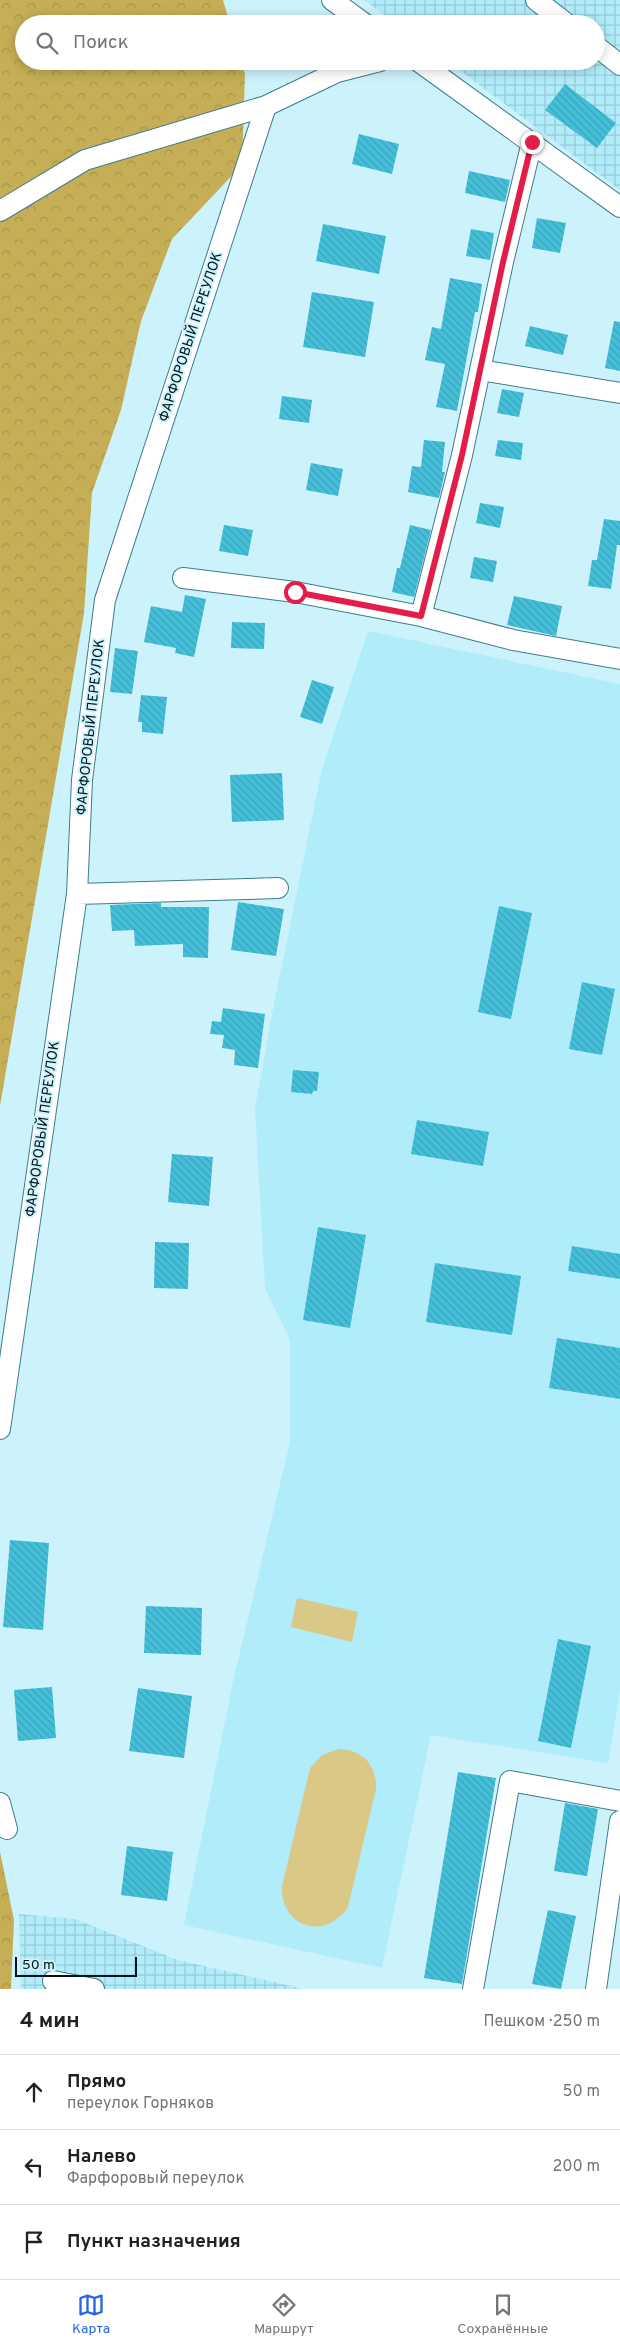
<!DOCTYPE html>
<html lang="ru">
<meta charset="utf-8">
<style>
:root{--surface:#fff;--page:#f2f2f2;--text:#202124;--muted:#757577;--line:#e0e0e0;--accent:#2563eb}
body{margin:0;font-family:Overpass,sans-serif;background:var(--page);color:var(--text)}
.scale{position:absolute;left:15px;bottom:12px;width:122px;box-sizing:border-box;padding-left:5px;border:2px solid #001319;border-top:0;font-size:14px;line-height:18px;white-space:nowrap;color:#001319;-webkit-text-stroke:4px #ccf2fc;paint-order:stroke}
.stop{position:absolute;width:15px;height:15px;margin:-11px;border:4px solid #e11d48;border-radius:50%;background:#fff}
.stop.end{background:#e11d48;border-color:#fff;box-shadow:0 1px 5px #0008}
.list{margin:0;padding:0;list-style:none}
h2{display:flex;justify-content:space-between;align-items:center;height:65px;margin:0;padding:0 20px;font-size:21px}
h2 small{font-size:16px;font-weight:400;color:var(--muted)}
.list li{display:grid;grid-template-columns:32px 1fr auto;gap:15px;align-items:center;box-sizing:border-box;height:75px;padding:0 20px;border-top:1px solid var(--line)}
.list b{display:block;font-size:19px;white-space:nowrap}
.list p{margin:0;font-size:16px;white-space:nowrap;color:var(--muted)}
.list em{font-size:16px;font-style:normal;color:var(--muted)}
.icon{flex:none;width:28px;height:28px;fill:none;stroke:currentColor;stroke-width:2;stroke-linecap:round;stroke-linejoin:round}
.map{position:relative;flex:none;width:620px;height:1989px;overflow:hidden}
.search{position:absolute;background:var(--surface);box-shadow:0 2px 12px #0003;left:15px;right:15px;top:15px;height:55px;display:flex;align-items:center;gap:12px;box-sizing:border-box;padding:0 18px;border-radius:28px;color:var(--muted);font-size:19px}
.sheet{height:290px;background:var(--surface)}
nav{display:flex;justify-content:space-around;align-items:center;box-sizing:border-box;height:70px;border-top:1px solid var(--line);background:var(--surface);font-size:14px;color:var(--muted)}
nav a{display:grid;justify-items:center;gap:2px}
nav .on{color:var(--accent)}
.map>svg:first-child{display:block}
.built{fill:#b1ecfb}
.industrial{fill:url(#industrial-grid)}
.forest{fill:url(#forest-crowns)}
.pitch{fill:#dac887}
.building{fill:url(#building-back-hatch)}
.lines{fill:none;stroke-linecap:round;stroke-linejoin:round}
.minor-casing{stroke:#3d7d8c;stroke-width:22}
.minor{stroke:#fff;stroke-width:20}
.route{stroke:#e11d48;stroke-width:6}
.labels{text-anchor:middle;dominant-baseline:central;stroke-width:4;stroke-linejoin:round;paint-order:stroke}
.street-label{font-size:14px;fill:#001319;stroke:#ccf2fc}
</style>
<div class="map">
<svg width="620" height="1989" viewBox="0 0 620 1989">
<defs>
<pattern id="industrial-grid" width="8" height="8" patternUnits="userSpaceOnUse" patternTransform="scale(1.25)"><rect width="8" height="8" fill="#b1ecfb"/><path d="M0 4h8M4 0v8" fill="none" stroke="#96cad7"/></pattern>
<pattern id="forest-crowns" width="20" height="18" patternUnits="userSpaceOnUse" patternTransform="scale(1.25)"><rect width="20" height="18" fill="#c6ae56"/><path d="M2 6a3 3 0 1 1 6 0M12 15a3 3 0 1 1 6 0" fill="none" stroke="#a8954a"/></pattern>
<pattern id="building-back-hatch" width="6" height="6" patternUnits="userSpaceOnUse" patternTransform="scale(1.25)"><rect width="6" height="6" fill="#45bfd9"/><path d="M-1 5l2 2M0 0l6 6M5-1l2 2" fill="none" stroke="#3ba3ba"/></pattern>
</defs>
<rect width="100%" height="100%" fill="#ccf2fc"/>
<!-- built -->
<path class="built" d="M368 631 620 684V1690L608 1763 431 1735 382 1968 184 1925 234 1677 290 1442V1340L265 1288 255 1108 274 1004 322 769Z"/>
<!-- industrial -->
<path class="industrial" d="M364 0H620V190L447 61H596V24H396Z
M19 1914 75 1919 178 1960 304 1989H21Z"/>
<!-- forest -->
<path class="forest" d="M0 0H223L230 24H24V61H241L245 74 242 165 172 239 141 321 121 410 92 493 84 613 0 1106Z
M0 1852 14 1920 11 1989H0Z"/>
<!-- pitch -->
<path class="pitch" d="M297 1598 358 1612 352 1642 291 1627Z
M339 1749C363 1750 377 1765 376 1789L348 1907C325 1942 280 1927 282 1886L310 1768 322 1755Z"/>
<!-- building -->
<path class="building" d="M565 84 616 123 597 148 545 110Z
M359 134 399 144 392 174 352 164Z
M469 171 510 180 505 202 465 193Z
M537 218 566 223 560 253 532 248Z
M323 224 386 236 379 274 316 261Z
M471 229 494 233 490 260 466 256Z
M450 278 482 284 478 312H475L457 411 436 407 445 364 425 360 432 327 441 329Z
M312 292 374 302 365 357 303 347Z
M614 321 620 322V371L605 368Z
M530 326 568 335 563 355 525 346Z
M502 389 524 393 519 417 497 413Z
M282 396 312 400 309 423 279 419Z
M424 440 445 442 442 472H445L439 498 408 492 412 466 421 467Z
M498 440 523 443 521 460 495 456Z
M311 463 343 469 338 496 306 490Z
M480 503 504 507 500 528 476 523Z
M604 519 620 521V545H617L611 589 588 586 592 560H597Z
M224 525 253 530 248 556 219 551Z
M410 525 431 530 414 597 392 592 397 568H400Z
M474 557 497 561 493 582 470 578Z
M185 595 206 599 194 657 175 653 176 648 144 642 151 606 182 612Z
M514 596 562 606 556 636 507 625Z
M232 622 265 623 264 649 231 648Z
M115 648 138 651 132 694 110 692Z
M312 680 334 687 322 724 300 717Z
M141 695 167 697 163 734 142 732V722H138Z
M282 773 284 820 232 822 230 775Z
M238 902 284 909 276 956 231 950Z
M161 903V907H209L208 958 183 957V944L135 946 134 930 112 931 110 905Z
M499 906 532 913 511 1019 478 1012Z
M582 982 615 989 602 1055 569 1049Z
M223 1008 265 1014 258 1068 234 1065 235 1050 222 1048 224 1035 210 1034 212 1021 221 1022Z
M293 1070 319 1072 317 1091H313L312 1094 291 1092Z
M417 1120 489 1132 483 1166 411 1154Z
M172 1154 213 1157 209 1206 168 1202Z
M318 1227 366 1235 350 1328 303 1320Z
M155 1242 189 1243 188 1289 154 1288Z
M572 1246 620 1254V1279L568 1271Z
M435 1263 521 1276 512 1335 426 1322Z
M557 1338 620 1348V1399L549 1388Z
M10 1540 49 1543 43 1630 3 1627Z
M146 1606 202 1608 201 1655 144 1653Z
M558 1639 591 1646 571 1748 538 1741Z
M52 1687 56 1738 18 1741 14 1690Z
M138 1688 192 1696 184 1758 129 1751Z
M458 1772 496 1778 462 1984 424 1978Z
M565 1803 598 1809 587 1876 554 1871Z
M127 1846 173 1852 167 1901 121 1895Z
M548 1910 576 1916 561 1989 532 1984Z"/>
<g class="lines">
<defs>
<path id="minor" d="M332 0 365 24
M536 0 567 24
M596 46 620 65
M418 61 620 207
M0 211 85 160 266 106 337 72 380 61
M480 370 620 393
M183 578 295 592 421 616 513 640 620 659
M421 616 462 455 503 262 532 142
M77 894 278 888
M0 1429 77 894 82 780 105 600 266 106
M0 1803 7 1829
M53 1981 94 1989
M473 1989 510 1781 620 1801
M596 1989 620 1821"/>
</defs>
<!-- minor casing -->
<use href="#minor" class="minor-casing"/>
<!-- minor -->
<use href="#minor" class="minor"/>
</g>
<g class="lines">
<!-- route -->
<path class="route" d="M295 592 421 616 462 455 503 262 532 142"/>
</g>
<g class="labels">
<!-- street labels -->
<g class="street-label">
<text transform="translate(191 337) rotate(-72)">ФАРФОРОВЫЙ ПЕРЕУЛОК</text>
<text transform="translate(91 727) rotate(-84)">ФАРФОРОВЫЙ ПЕРЕУЛОК</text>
<text transform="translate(43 1129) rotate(-82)">ФАРФОРОВЫЙ ПЕРЕУЛОК</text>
</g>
</g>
</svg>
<div class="scale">50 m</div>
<div class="stop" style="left:295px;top:592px"></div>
<div class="stop end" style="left:532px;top:142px"></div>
<div class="search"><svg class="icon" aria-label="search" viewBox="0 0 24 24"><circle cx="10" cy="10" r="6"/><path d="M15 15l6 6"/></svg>Поиск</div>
</div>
<section class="sheet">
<h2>4 мин<small>Пешком · 250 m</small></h2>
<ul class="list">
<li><svg class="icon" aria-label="ahead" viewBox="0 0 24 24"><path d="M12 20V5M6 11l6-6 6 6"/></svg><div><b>Прямо</b><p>переулок Горняков</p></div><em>50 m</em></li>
<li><svg class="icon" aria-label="left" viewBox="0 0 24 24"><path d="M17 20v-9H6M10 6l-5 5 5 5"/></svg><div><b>Налево</b><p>Фарфоровый переулок</p></div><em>200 m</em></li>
<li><svg class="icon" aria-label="arrive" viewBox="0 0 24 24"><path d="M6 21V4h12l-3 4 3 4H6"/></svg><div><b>Пункт назначения</b></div></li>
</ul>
</section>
<nav>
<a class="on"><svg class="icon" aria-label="map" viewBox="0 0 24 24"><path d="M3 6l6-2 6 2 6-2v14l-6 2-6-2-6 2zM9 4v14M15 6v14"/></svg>Карта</a>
<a><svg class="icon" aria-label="directions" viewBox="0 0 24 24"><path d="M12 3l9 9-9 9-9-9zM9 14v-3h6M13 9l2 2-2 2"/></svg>Маршрут</a>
<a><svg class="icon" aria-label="saved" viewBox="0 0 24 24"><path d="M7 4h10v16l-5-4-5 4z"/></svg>Сохранённые</a>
</nav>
